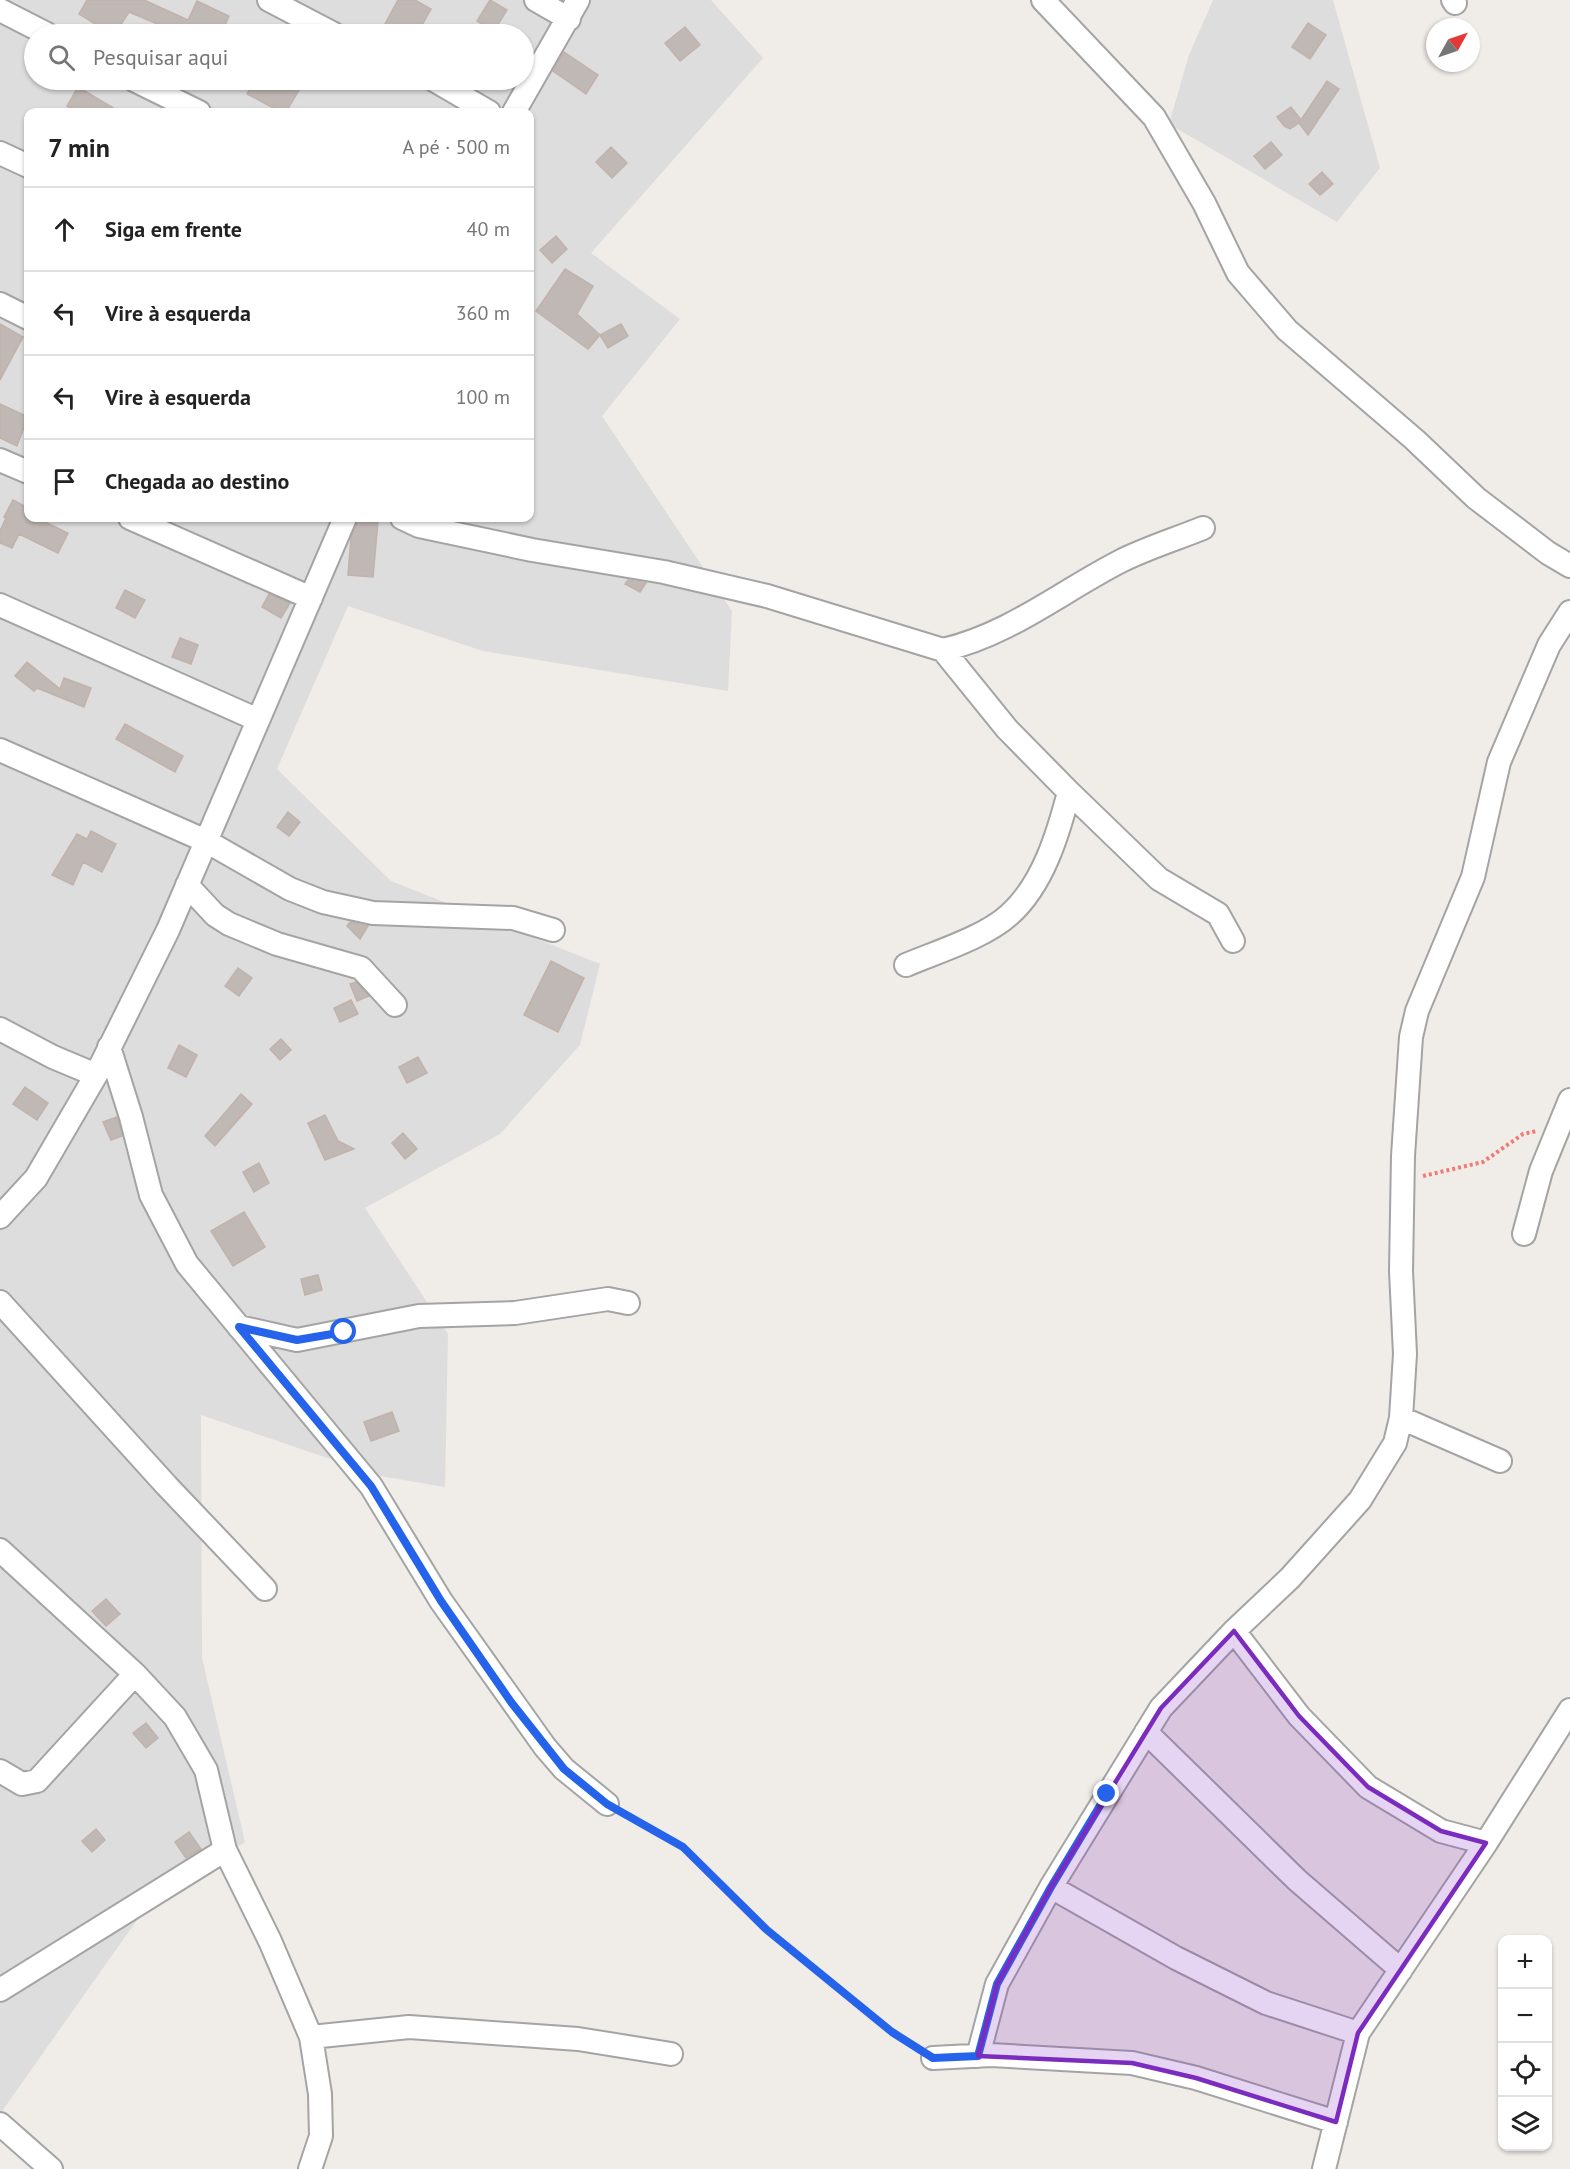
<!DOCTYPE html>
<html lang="pt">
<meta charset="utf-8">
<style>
:root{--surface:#fff;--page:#f2f2f2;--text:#222;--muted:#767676;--line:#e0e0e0}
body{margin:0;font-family:"PT Sans",sans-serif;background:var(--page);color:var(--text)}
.controls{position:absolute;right:18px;bottom:18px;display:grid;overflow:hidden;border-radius:12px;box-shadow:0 2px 4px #0004}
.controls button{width:54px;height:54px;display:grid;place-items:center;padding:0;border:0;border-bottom:2px solid var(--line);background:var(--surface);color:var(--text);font:30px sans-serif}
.compass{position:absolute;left:1426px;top:18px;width:54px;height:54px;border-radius:50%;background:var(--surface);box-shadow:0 2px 4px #0004;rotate:50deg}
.stop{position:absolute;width:18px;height:18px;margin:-14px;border:4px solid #2563eb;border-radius:50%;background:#fff}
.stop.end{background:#2563eb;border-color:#fff;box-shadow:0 2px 6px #0008}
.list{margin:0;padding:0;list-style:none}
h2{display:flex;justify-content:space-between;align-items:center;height:78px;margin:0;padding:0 24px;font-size:26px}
h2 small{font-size:20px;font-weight:400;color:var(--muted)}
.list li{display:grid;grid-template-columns:39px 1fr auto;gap:18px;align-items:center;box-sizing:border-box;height:84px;padding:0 24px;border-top:2px solid var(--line)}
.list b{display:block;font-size:22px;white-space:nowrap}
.list em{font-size:20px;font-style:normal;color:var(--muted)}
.icon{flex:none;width:33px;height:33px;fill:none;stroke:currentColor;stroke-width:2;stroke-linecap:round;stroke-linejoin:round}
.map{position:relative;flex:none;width:1570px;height:2169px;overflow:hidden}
.search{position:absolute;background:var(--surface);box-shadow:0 2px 4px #0004;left:24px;top:24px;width:510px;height:66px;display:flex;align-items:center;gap:15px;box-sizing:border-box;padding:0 21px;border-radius:33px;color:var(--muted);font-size:22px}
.panel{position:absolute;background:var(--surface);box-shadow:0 2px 4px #0004;left:24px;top:108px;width:510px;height:414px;border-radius:12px}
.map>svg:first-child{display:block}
.residential{fill:#dedddd;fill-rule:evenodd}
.building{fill:#c0b8b4;stroke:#c1b2aa;stroke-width:1.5}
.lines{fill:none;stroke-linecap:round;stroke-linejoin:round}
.street-casing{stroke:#a4a4a4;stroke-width:26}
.path{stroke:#f17976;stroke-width:4;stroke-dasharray:3 3;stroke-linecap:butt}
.street{stroke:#fff;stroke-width:22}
.route{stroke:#2563eb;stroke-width:8}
.marked{fill:#7b2cbf;fill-opacity:0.2;stroke:#7b2cbf;stroke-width:4.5;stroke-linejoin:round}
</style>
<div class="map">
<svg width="1570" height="2169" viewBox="0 0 1570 2169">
<rect width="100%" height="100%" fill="#f0ece7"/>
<!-- residential -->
<path class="residential" d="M0 0H711L763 58 591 253 680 319 602 416 732 611 728 691 483 651 348 606 277 769 391 881 600 964 580 1045 500 1134 365 1208 448 1334 445 1487 380 1476 201 1415 202 1658 245 1842 144 1910 0 2114ZM34 34H524V80H34ZM28 112H530V518H28Z
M1213 0H1333L1380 168 1337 222 1169 124 1189 55Z"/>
<!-- building -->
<path class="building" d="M87 0H144L188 20 197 1 229 16 221 34H181L129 12 115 34H112L79 14Z
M398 0H415L431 9 417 34H404L385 24Z
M490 0 507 10 494 31 477 21Z
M1308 23 1326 35 1310 59 1292 47Z
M685 27 700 45 680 61 665 43Z
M564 52 598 75 586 94 553 71Z
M255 80H305L286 112H281L247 94Z
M1327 81 1339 89 1308 135 1299 123 1290 129 1284 126 1277 117 1291 107 1301 120Z
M78 87 120 112H77L67 106Z
M1271 142 1282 155 1265 169 1254 156Z
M611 147 627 163 612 178 596 162Z
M1322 172 1333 184 1320 195 1309 184Z
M556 236 567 249 552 263 540 250Z
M565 269 593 286 577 314 600 335 588 349 536 311Z
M0 324 23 337 0 380Z
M621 324 628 336 608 348 600 335Z
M0 404 28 417 17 446 0 438Z
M13 500 28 508V518H37L68 533 58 553 19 534 12 548 0 543V531L6 518 4 517Z
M358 520 378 521 373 577 348 575 351 537Z
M628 580 646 583 640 592 625 584Z
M125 590 145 600 135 618 116 608Z
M269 594 290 603 281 618 262 607Z
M180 638 198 645 191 664 172 657Z
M27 662 60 689 64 678 91 688 84 707 37 688 34 691 15 676Z
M125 724 183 756 175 772 116 739Z
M288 812 300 822 289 836 277 827Z
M91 831 116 844 102 872 83 862 73 885 52 875 77 834 87 839Z
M350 922 368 926 360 939 347 926Z
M551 961 584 978 558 1032 524 1015Z
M238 968 252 978 239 996 225 986Z
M356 982 369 996 357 1001 350 984Z
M351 1000 358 1014 340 1022 334 1008Z
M281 1039 291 1050 280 1060 270 1049Z
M179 1045 197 1055 186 1077 168 1068Z
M418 1057 427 1073 407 1083 399 1067Z
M25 1087 48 1103 37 1120 13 1104Z
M241 1094 252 1104 215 1146 205 1136Z
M325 1115 338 1141 354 1149 325 1160 308 1123Z
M117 1117 122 1136 111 1140 103 1122Z
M403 1133 417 1149 405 1159 392 1143Z
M259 1163 269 1183 254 1192 243 1172Z
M244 1212 265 1247 233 1266 211 1231Z
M318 1275 322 1290 305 1295 301 1279Z
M392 1412 399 1431 371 1441 364 1422Z
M106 1599 120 1614 106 1626 92 1611Z
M146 1723 158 1738 146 1748 133 1733Z
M96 1829 105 1840 92 1852 82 1841Z
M189 1832 201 1849 186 1858 175 1842Z"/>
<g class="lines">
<defs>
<path id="street" d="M269 0 334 34
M536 0 569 19
M1043 0 1154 117 1204 203 1238 273 1287 330 1415 440 1476 498 1548 553 1570 566
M1453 0 1455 3
M0 10 47 34
M134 80 199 112
M434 80 489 112
M514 112 578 0
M0 153 28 166
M0 304 28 318
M0 460 28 472
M130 518 311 598
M402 518 419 526 532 550 664 572 767 596 943 650C1009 635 1062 591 1121 561 1147 548 1176 539 1203 528
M0 605 258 720
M943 650 1007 729 1069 792 1159 879 1218 914 1233 941
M0 750 206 841 290 889 323 902 373 913 513 918 553 930
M187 885 215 915 229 924 277 944 361 968 395 1005
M906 965C937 952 985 937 1009 915 1043 885 1058 834 1069 792
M0 1029 53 1057 96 1075 168 930 345 518
M109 1047 131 1117 151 1195 187 1264 371 1486 441 1601 545 1747 564 1769 607 1804
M0 1217 36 1178 96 1075
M1524 1234 1541 1171 1570 1100
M0 1302 167 1486 265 1589
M239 1327 297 1340 419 1316 515 1313 608 1299 628 1303
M1401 1418 1500 1461
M0 1550 135 1674 175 1717 206 1770 225 1850 270 1941 311 2037 320 2094 321 2136 310 2169
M1234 1631 1299 1716 1368 1787 1441 1831 1486 1843
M1146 1732 1297 1880 1401 1970
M0 1771 22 1784 37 1781 135 1674
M1051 1887 1176 1958 1266 2003 1358 2033
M0 1990 225 1850
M311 2037 409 2027 578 2039 671 2054
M978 2056 997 1984 1051 1887 1161 1708 1234 1631 1290 1578 1360 1500 1395 1443 1401 1418 1405 1354 1401 1271 1403 1156 1411 1037 1417 1011 1473 877 1499 762 1549 645 1570 612
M933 2058 991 2055 1132 2063 1196 2078 1336 2122
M0 2124 51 2169
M1324 2169 1358 2033 1486 1843 1570 1710"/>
</defs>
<!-- street casing -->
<use href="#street" class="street-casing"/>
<!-- path -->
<path class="path" d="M1423 1176 1483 1162 1523 1134 1537 1131
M623 1813 683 1847 767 1930 892 2032 916 2047"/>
<!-- street -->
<use href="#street" class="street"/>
</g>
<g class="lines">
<!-- route -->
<path class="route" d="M344 1332 297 1340 239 1327 371 1486 441 1601 511 1702 564 1769 607 1804 683 1847 767 1930 892 2032 933 2058 978 2056 997 1984 1051 1887 1107 1794"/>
</g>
<!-- marked area -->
<path class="marked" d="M1234 1631 1299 1716 1368 1787 1441 1831 1486 1843 1358 2033 1336 2122 1196 2078 1132 2063 978 2056 997 1984 1051 1887 1161 1708Z"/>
</svg>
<div class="controls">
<button>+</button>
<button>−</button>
<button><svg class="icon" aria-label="locate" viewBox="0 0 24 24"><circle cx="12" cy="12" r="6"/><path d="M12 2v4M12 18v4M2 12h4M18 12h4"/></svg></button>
<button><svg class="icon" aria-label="layers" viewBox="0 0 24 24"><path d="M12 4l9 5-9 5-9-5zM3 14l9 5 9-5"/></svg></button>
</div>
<svg class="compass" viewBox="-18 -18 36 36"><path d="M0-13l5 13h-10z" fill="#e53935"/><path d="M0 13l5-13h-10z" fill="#767676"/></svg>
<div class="stop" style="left:344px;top:1332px"></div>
<div class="stop end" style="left:1107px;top:1794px"></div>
<div class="search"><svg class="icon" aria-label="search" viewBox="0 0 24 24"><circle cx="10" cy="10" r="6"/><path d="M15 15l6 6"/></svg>Pesquisar aqui</div>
<section class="panel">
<h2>7 min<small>A pé · 500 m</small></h2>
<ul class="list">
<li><svg class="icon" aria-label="ahead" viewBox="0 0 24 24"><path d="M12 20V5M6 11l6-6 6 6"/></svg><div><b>Siga em frente</b></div><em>40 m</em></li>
<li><svg class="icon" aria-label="left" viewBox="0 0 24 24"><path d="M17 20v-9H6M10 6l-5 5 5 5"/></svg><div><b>Vire à esquerda</b></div><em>360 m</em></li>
<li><svg class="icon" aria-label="left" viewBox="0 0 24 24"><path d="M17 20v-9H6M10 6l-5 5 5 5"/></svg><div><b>Vire à esquerda</b></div><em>100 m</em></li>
<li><svg class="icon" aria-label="arrive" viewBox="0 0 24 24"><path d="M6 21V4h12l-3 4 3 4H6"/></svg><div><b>Chegada ao destino</b></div></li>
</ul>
</section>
</div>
